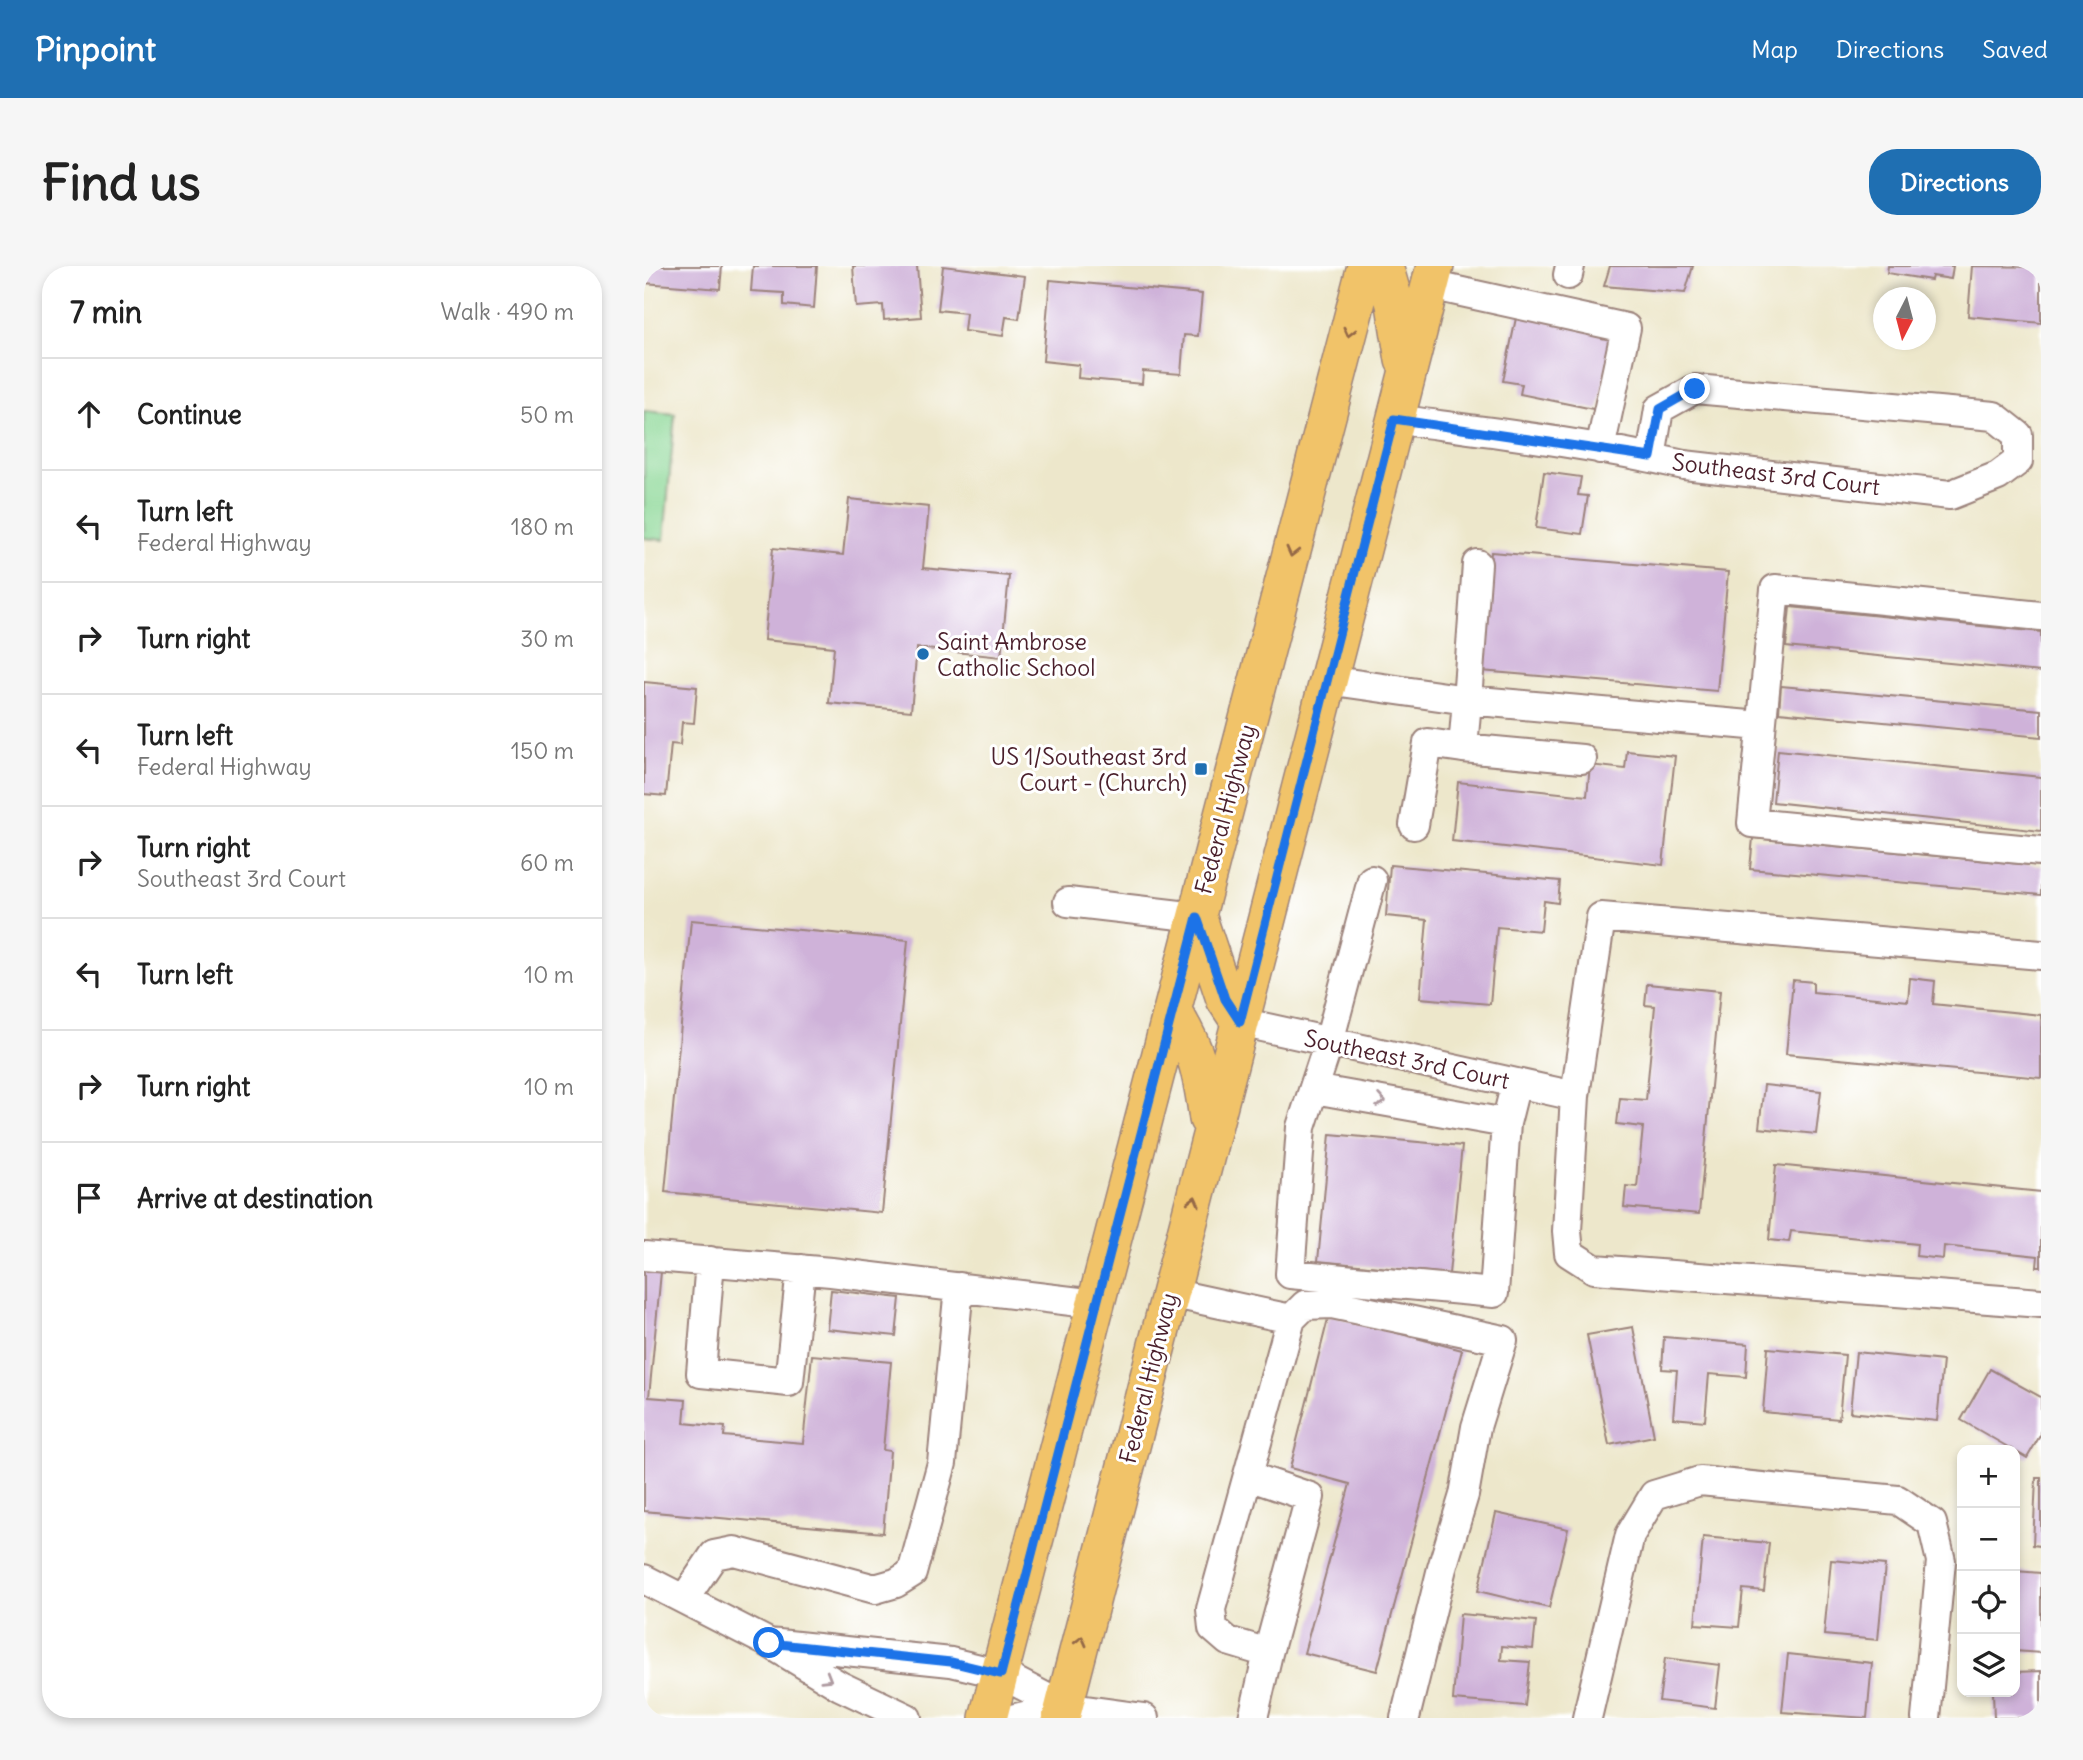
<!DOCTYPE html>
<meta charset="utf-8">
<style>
:root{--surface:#fff;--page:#f6f6f6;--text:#222;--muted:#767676;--line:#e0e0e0;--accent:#1f6fb2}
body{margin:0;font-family:Delius,sans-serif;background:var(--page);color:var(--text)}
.controls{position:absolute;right:21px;bottom:21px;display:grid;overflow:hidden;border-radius:14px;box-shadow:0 4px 10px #0003}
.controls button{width:63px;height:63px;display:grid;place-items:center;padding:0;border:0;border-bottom:2px solid var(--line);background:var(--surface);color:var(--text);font:35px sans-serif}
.compass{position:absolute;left:1229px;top:21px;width:63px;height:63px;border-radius:50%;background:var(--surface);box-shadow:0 4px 10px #0003;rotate:186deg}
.stop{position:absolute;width:21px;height:21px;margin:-16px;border:5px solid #1a73e8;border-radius:50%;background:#fff}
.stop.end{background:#1a73e8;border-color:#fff;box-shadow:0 2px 7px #0008}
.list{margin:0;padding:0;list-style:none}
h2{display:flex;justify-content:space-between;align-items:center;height:91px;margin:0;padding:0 28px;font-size:30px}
h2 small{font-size:23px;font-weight:400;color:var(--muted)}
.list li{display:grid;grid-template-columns:46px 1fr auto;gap:21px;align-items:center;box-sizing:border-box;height:112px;padding:0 28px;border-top:2px solid var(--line)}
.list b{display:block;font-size:26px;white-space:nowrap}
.list p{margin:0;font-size:23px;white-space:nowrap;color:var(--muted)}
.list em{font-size:23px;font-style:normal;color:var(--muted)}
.icon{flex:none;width:38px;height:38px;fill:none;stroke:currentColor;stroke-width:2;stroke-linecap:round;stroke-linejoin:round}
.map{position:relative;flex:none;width:1397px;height:1452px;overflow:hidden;border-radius:28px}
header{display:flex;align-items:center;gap:42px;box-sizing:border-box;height:98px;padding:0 35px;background:var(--accent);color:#fff}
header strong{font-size:33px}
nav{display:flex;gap:38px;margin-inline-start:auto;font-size:24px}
.intro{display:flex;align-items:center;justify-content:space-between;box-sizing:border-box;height:168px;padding:0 42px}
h1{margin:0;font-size:49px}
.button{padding:18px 32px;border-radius:28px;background:var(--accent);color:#fff;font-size:24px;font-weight:700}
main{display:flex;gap:42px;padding:0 42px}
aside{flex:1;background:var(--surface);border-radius:28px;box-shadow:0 4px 10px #0003}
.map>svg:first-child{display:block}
.green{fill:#8ad795;stroke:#6a7b60;stroke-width:2}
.building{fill:#cfb2d9}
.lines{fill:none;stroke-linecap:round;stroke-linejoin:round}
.minor-casing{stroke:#9c837b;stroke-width:32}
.major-casing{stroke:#9c837b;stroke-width:40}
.minor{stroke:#fff;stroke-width:28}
.major{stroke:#f1c369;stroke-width:37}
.oneway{stroke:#956947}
.oneway2{stroke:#ae9aa0}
.route{stroke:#1a73e8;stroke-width:9}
.poi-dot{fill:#1f6fb2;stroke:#fff;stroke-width:2.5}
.labels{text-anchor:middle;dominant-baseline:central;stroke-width:6;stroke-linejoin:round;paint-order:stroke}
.street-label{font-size:23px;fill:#4a1f2b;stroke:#fff}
.poi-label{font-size:23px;fill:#4a1f2b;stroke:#fff;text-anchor:start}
</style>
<header>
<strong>Pinpoint</strong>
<nav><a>Map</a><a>Directions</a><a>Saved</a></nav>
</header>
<div class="intro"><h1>Find us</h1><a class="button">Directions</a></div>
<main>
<aside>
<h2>7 min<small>Walk · 490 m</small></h2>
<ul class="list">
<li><svg class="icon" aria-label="ahead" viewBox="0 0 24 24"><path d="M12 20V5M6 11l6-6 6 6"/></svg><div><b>Continue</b></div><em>50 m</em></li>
<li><svg class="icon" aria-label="left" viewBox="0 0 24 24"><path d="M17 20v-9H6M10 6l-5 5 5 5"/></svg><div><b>Turn left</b><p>Federal Highway</p></div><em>180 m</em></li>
<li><svg class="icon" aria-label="right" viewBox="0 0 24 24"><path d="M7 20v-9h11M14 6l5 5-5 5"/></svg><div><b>Turn right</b></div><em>30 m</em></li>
<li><svg class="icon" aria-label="left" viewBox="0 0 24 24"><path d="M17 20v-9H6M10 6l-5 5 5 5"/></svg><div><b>Turn left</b><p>Federal Highway</p></div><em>150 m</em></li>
<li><svg class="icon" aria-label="right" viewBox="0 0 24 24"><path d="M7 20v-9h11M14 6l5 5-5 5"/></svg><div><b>Turn right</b><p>Southeast 3rd Court</p></div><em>60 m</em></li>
<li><svg class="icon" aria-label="left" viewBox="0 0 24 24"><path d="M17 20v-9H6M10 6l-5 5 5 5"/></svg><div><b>Turn left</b></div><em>10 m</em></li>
<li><svg class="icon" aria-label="right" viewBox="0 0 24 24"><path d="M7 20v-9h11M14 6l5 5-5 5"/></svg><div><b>Turn right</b></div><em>10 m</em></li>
<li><svg class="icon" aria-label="arrive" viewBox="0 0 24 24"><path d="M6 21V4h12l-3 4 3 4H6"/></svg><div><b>Arrive at destination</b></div></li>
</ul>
</aside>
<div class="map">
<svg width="1397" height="1452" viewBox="0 0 1397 1452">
<rect width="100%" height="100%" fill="#fff"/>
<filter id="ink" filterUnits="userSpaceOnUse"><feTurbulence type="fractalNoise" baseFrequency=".0143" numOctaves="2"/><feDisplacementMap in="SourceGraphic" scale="14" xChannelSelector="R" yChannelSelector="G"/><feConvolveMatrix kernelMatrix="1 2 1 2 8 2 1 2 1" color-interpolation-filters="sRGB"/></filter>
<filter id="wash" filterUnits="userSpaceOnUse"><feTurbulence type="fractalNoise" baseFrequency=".00686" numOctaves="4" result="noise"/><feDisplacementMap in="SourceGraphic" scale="28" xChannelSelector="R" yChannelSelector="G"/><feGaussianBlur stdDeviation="1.57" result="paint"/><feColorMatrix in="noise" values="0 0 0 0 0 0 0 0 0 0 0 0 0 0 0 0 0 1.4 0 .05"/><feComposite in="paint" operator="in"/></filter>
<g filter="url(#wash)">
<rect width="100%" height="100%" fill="#ede7cb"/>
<!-- green -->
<path class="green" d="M0 145 31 148 20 274 0 272Z"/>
<g id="blocks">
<!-- building -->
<path class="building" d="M0 0H78L76 23 0 17Z
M109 0H173L170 42 140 39V27L107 25Z
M209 0H273L277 51 240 54 239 39 212 41Z
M299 0 381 10 375 53 362 51 359 70 320 65 322 47 294 44Z
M966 0H1049L1041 27 960 20Z
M1244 0H1309L1307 13 1288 10 1287 14 1243 7Z
M1328 0 1397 1V57L1324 50Z
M406 14 558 28 554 70 540 69 537 108 499 105 498 118 434 112 435 99 399 95Z
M873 47 970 67 954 144 876 128 878 118 859 115Z
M900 206 937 211 934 229 944 230 938 268 892 262Z
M205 233 285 241 279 302 365 310 357 391 273 382 267 445 185 437 190 381 120 374 129 282 199 289Z
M847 286 1084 306 1073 425 837 405Z
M1146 341 1397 366V406L1142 381Z
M0 416 53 421 50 457 38 456 36 479 27 478 22 530 0 528Z
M1137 420 1397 444V471L1135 446Z
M1134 484 1397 511V565L1129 536Z
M983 485 1031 490 1019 599 808 575 814 516 943 530 946 499 981 503Z
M1109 572 1397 600V629L1106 603Z
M746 599 916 615 914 637 900 635 897 665 853 661 846 738 776 732 783 654 742 650Z
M47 654 264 674 238 947 21 926Z
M1266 712 1291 715 1289 738 1397 749V812L1142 788 1149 714 1169 716V726L1264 735Z
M1003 718 1076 725 1055 948 980 941 982 920 993 921 999 861 973 858 976 832 1002 834 1011 740 1001 739Z
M1120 819 1177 825 1172 868 1115 862Z
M686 868 818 880 805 1008 674 995Z
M1132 899 1397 926V1001H1393L1394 990 1300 980 1299 993 1272 990 1273 978 1147 965 1145 976 1125 974Z
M0 1004 17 1006 5 1131 42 1134 40 1157 81 1161 80 1170 159 1177 168 1089 247 1096 239 1184 246 1185 239 1267 0 1245Z
M187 1024 256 1032 252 1070 183 1063Z
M685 1049 818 1084 733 1405 660 1387 706 1218 646 1202Z
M989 1061 1010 1170 965 1179 943 1069Z
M1020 1071 1104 1078 1102 1111 1065 1108 1061 1155 1029 1152 1033 1104 1018 1103Z
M1124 1082 1201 1089 1195 1153 1119 1146Z
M1212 1086 1299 1095 1293 1155 1206 1146Z
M1346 1103 1397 1131V1168L1383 1192 1317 1154Z
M1392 1212H1397V1280L1389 1279Z
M852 1247 924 1263 905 1342 834 1325Z
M1059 1271 1125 1277 1120 1325 1099 1323 1095 1361 1051 1358Z
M1187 1294 1241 1299 1234 1374 1180 1369Z
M1371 1305 1397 1307V1387L1371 1385Z
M816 1348 892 1355 889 1383 858 1380 857 1394 886 1396 881 1440 809 1434Z
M1144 1388 1228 1397 1223 1452 1138 1446Z
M1021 1392 1076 1399 1071 1442 1015 1435Z
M1397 1405V1452H1350L1349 1426H1371V1406Z"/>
</g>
</g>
<g filter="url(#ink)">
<use href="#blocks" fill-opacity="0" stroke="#9c837b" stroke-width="2"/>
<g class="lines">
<defs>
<path id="minor" d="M924 9 926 0
M786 19 982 62 956 183
M750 153C847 166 945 177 1040 199L1306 229 1354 210 1374 195V169L1350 150 1051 123 1015 143 1007 192
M1397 350 1131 323 1108 557 1397 585
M683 414 823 434 833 298
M938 493 819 482 823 434 1117 460
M770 559 784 477 819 482
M728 614 685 776 657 861 646 1008 850 1027 862 857 872 817
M424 636 553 651
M1397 689 957 651 931 830 923 965 925 987 950 1003 1397 1037
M596 756 931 830
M670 823 862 857
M0 990 187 1006 452 1038
M66 995 57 1107 145 1116 157 1003
M526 1027 647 1053 567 1343 569 1362 584 1375 624 1387 666 1231 604 1210
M647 1053 661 1039 688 1038 859 1074 832 1161 820 1229 798 1302 761 1452
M0 1313 125 1377 196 1420 263 1452
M41 1332 70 1289 90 1285 231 1323 252 1317 268 1307 298 1197 315 1021
M125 1377 307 1396 357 1408 420 1441 500 1452
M372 1452 420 1441
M609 1452 624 1387
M943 1452 986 1269 1010 1229 1056 1215 1254 1234 1288 1257 1297 1295 1282 1452"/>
<path id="major" d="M740 0 751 38 760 94
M554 652 581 733 596 756
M529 746C553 783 558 809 564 853
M344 1452 722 0
M417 1452 791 0"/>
</defs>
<!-- minor casing -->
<use href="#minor" class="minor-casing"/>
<!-- major casing -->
<use href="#major" class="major-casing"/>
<!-- minor -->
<use href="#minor" class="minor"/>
<!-- major -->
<use href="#major" class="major"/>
</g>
<!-- one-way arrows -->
<defs><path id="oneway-chevron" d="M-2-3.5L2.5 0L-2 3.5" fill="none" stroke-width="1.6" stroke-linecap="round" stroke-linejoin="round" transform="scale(1.75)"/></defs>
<g class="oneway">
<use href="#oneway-chevron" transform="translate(705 66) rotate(104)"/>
<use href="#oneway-chevron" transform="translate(648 286) rotate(104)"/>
<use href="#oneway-chevron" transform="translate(550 935) rotate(-76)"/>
<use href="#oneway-chevron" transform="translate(437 1375) rotate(-76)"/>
</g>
<g class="oneway2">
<use href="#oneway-chevron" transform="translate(737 835) rotate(10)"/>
<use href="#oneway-chevron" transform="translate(183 1412) rotate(31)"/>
</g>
</g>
<g class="lines" filter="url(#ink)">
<!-- route -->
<path class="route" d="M125 1377 307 1396 357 1408 553 651 581 733 596 756 750 153 1007 191 1016 143 1051 123"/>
</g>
<!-- markers -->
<g class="poi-dot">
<circle cx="279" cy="388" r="7"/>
<rect x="550" y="496" width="14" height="14" rx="3.5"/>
</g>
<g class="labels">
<!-- street labels -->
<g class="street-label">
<text transform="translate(1132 208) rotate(7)">Southeast 3rd Court</text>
<text transform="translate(581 543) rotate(-75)">Federal Highway</text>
<text transform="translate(763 793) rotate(12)">Southeast 3rd Court</text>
<text transform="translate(504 1112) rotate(-76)">Federal Highway</text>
</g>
<!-- poi labels -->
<g class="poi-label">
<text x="293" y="375">Saint Ambrose<tspan x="293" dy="26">Catholic School</tspan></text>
<text x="543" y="490" text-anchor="end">US 1/Southeast 3rd<tspan x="543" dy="26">Court - (Church)</tspan></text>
</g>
</g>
</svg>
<div class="controls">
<button>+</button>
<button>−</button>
<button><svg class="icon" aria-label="locate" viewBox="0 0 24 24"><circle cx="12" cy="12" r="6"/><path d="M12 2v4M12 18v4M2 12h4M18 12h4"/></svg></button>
<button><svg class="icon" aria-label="layers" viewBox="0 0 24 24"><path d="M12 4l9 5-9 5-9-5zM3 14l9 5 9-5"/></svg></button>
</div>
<svg class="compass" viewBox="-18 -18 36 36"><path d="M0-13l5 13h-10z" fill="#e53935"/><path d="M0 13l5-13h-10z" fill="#767676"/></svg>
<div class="stop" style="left:125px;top:1377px"></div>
<div class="stop end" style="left:1051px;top:123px"></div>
</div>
</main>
